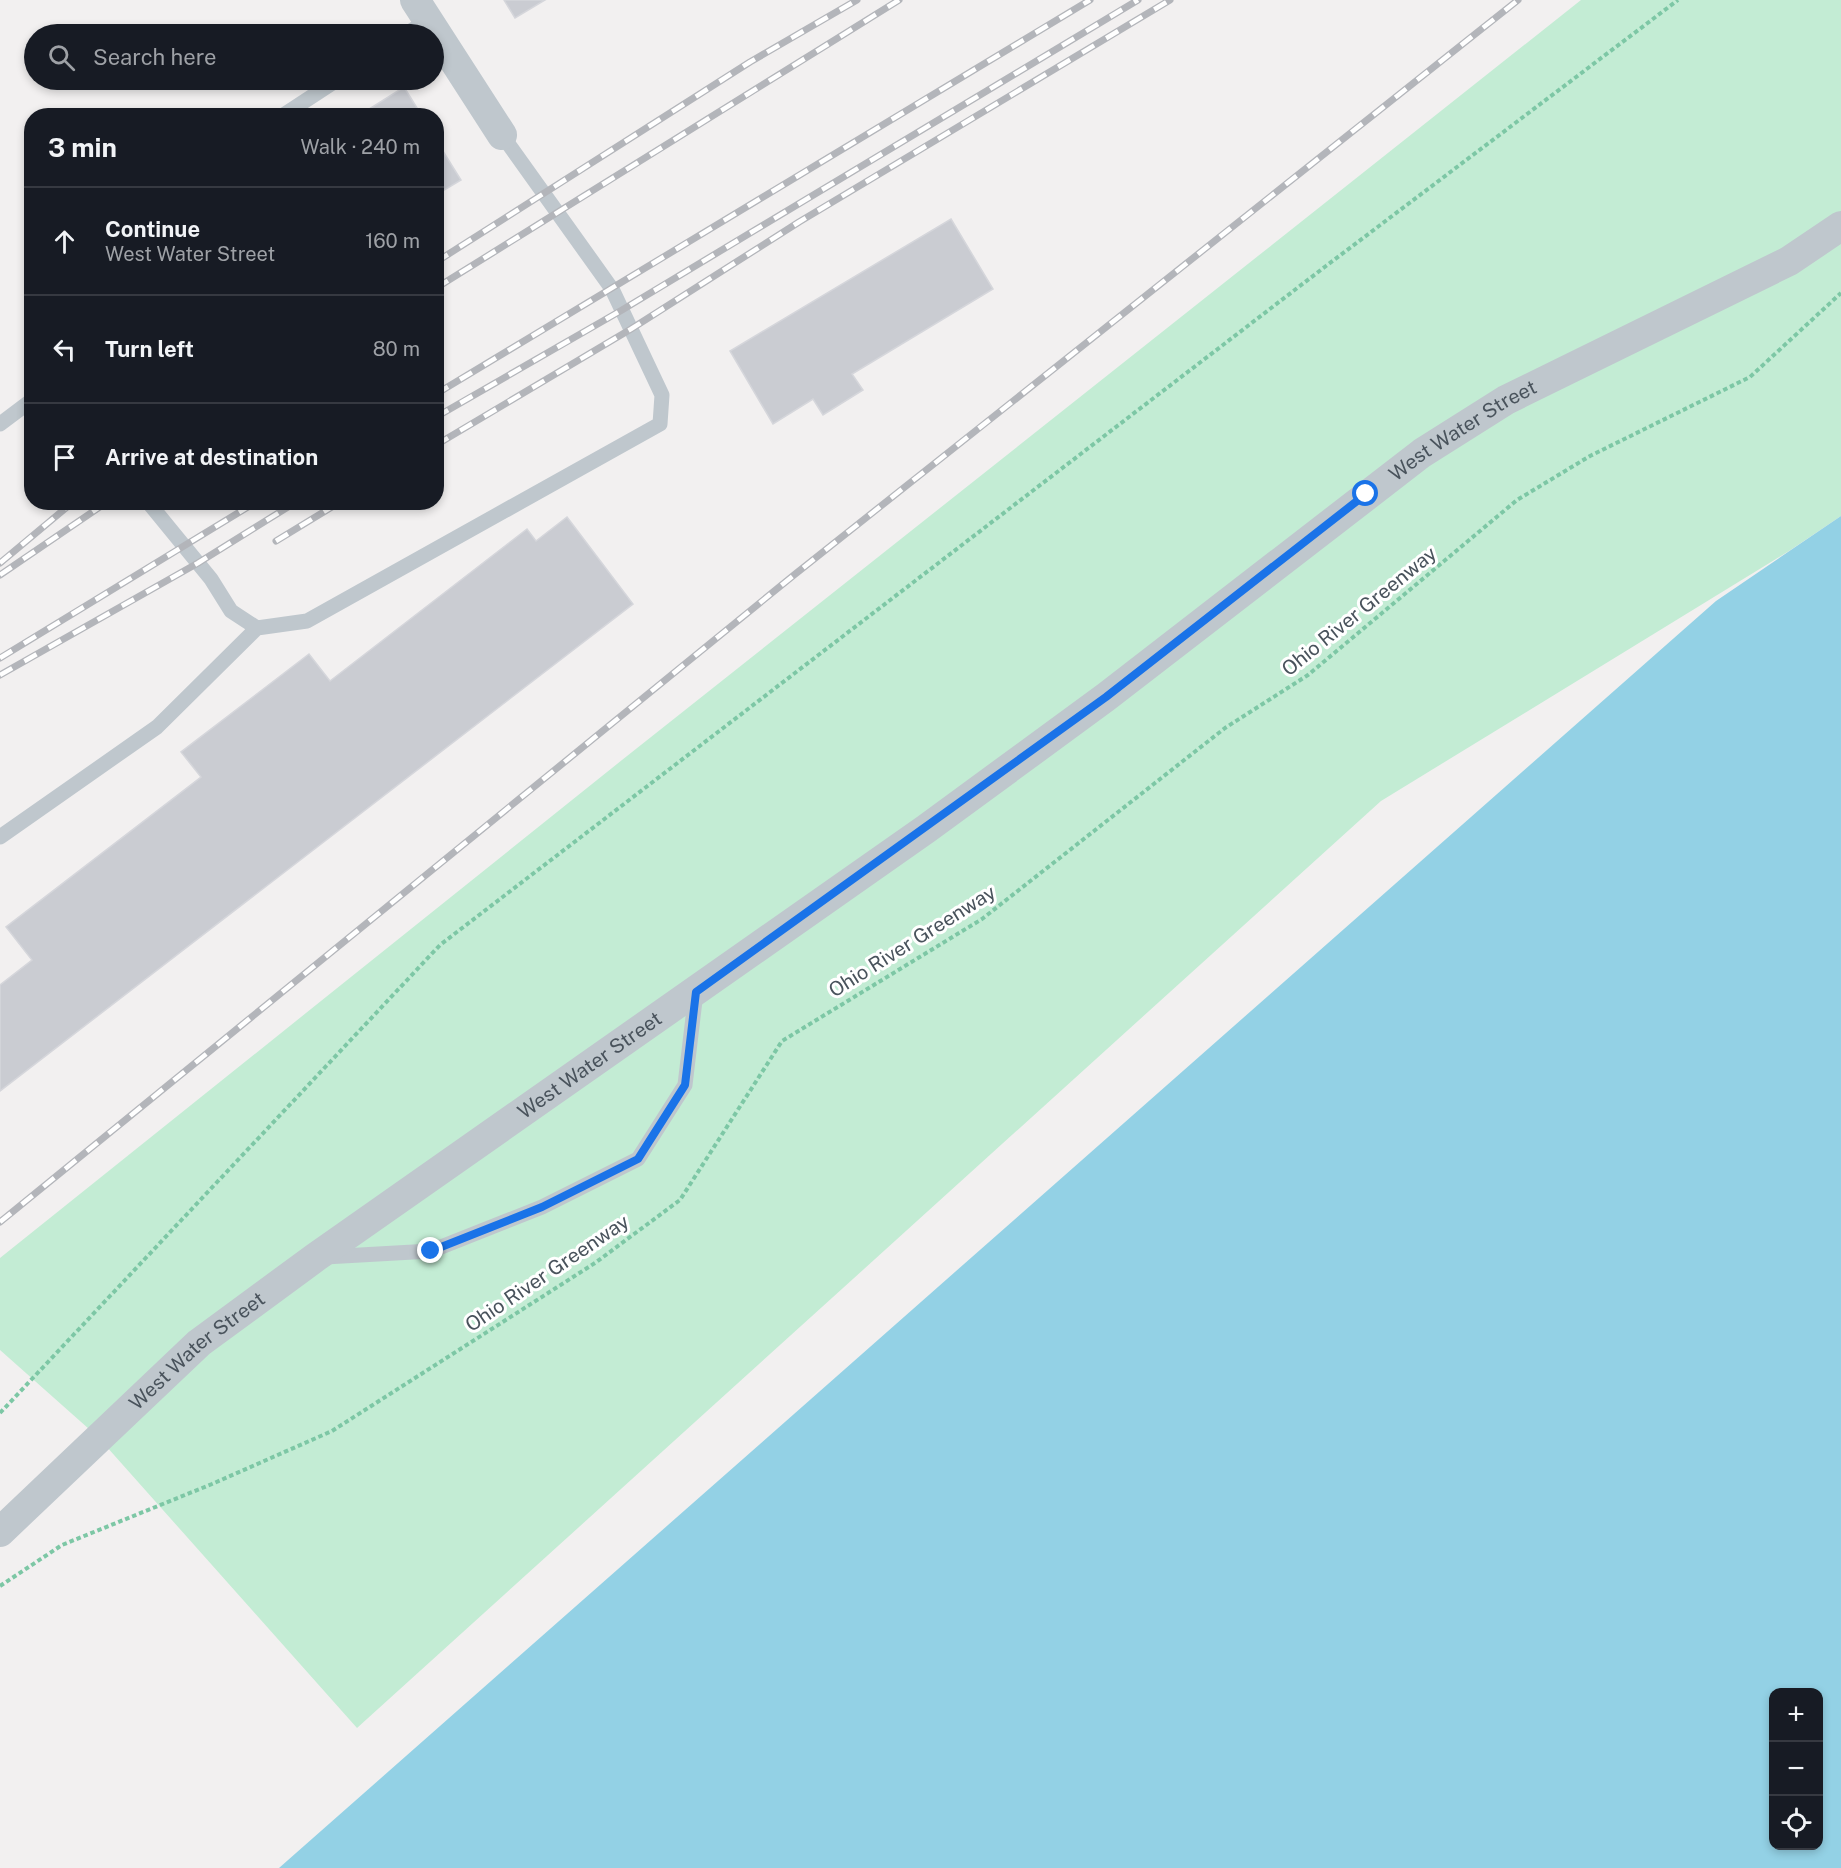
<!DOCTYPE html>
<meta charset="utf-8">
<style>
:root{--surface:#171b24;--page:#20242c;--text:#f1f3f6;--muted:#9ea1a6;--line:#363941}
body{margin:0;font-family:"Public Sans",sans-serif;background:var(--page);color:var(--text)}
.controls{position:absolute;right:18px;bottom:18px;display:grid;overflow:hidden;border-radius:12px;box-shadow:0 3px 9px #0003}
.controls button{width:54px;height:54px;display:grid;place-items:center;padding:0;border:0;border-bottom:2px solid var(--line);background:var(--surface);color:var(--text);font:30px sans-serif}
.stop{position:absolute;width:18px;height:18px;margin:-14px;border:4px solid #1a73e8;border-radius:50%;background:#fff}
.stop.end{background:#1a73e8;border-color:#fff;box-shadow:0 2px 6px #0008}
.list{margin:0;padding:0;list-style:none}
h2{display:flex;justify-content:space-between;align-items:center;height:78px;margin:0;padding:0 24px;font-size:26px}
h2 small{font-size:20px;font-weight:400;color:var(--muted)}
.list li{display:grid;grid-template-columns:39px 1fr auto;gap:18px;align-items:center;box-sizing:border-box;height:108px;padding:0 24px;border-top:2px solid var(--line)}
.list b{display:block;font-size:22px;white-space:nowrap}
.list p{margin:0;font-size:20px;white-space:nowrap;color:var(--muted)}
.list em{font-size:20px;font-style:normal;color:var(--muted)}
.icon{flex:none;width:33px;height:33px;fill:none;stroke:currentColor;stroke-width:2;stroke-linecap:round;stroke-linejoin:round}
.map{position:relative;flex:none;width:1841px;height:1868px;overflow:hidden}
.search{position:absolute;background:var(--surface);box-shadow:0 3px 9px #0003;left:24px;top:24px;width:420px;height:66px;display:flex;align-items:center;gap:15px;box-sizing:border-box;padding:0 21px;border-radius:33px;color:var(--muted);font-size:22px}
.panel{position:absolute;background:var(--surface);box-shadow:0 3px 9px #0003;left:24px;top:108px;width:420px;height:402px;border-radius:24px}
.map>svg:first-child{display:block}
.green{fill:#c3ecd4}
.water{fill:#93d1e5;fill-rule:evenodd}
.building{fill:#caccd2;stroke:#d5d6db;stroke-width:1.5}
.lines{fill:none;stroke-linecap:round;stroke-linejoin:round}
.path{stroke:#7dc7a5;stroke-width:4;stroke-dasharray:4.5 3;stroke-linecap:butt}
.service{stroke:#bfc7cd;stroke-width:15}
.minor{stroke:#bfc7cd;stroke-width:30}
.rail-casing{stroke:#b3b5ba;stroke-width:7}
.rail{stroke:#fff;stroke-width:4.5;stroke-dasharray:14;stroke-linecap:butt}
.route{stroke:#1a73e8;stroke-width:8}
.labels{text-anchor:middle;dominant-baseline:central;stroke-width:6;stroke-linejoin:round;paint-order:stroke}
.street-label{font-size:20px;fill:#49535c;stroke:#fff}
</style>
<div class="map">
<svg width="1841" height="1868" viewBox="0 0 1841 1868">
<rect width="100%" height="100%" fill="#f2f0f0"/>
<!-- green -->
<path class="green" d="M1581 0H1841V516L1789 551 1381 801 357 1728 98 1437 0 1350V1258L622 760Z"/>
<!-- water -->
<path class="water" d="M1841 516V1868H279L1716 601ZM1774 1692H1818V1846H1774Z"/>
<!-- building -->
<path class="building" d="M504 0H545L515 18Z
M404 87 422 116H358Z
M436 140 461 180 436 195Z
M951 219 993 289 852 374 863 390 823 415 813 399 773 424 730 351Z
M567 517 633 604 0 1091V985L32 960 6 927 201 777 181 752 309 654 330 681 527 529 536 541Z"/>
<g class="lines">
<!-- path -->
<path class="path" d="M0 1413 440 945 1326 266 1678 0
M0 1586 62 1545 212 1484 332 1431 595 1263 680 1200 782 1041 982 919 1225 728 1308 675 1517 500 1590 456 1750 377 1841 293"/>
<!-- service -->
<path class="service" d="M406 34 428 20
M282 116 337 80
M0 424 32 400
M148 502 211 579 231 611 257 628 307 621 660 424 662 395 612 289 502 135
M0 837 157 727 257 628
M325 1257 431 1251 542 1207 638 1159 685 1085 696 992"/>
<!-- minor -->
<g class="minor">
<path d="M415 0 502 135"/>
<path id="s1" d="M0 1532 199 1343 316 1257 926 829 1106 697 1422 453 1506 400 1789 261 1841 226"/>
</g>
<defs>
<path id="rail" d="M436 262 750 62 857 0
M436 288 899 0
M436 394 1090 0
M436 417 622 310 1138 0
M436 445 631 329 799 222 1170 0
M276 541 340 502
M0 563 73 502
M0 575 107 502
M0 658 256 502
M0 675 198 563 296 502
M0 1222 794 575 1518 0"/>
</defs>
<!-- rail casing -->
<use href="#rail" class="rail-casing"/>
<!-- rail -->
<use href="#rail" class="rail"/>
</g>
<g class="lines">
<!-- route -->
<path class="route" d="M431 1251 542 1207 638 1159 685 1085 696 992 1106 697 1366 494"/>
</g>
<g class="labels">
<!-- street labels -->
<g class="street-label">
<text stroke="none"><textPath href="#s1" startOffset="1834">West Water Street</textPath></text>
<text transform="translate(1359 611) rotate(-39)">Ohio River Greenway</text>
<text transform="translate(912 941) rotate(-32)">Ohio River Greenway</text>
<text stroke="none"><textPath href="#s1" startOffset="754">West Water Street</textPath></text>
<text transform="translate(547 1273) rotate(-34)">Ohio River Greenway</text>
<text stroke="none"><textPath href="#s1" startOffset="268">West Water Street</textPath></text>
</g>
</g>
</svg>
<div class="controls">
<button>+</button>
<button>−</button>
<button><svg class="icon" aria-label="locate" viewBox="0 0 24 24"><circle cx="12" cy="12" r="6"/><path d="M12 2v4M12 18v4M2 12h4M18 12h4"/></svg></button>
</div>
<div class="stop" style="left:1366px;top:494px"></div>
<div class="stop end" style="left:431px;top:1251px"></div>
<div class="search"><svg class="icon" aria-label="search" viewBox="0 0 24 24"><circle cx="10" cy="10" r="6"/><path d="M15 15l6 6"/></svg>Search here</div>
<section class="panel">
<h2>3 min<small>Walk · 240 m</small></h2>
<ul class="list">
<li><svg class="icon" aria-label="ahead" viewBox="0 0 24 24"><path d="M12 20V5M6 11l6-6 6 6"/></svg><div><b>Continue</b><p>West Water Street</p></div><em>160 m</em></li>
<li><svg class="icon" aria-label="left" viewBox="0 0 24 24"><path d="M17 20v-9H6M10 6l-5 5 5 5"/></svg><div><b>Turn left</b></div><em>80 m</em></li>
<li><svg class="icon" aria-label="arrive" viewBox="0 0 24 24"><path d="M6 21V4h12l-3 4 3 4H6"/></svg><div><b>Arrive at destination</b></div></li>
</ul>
</section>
</div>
